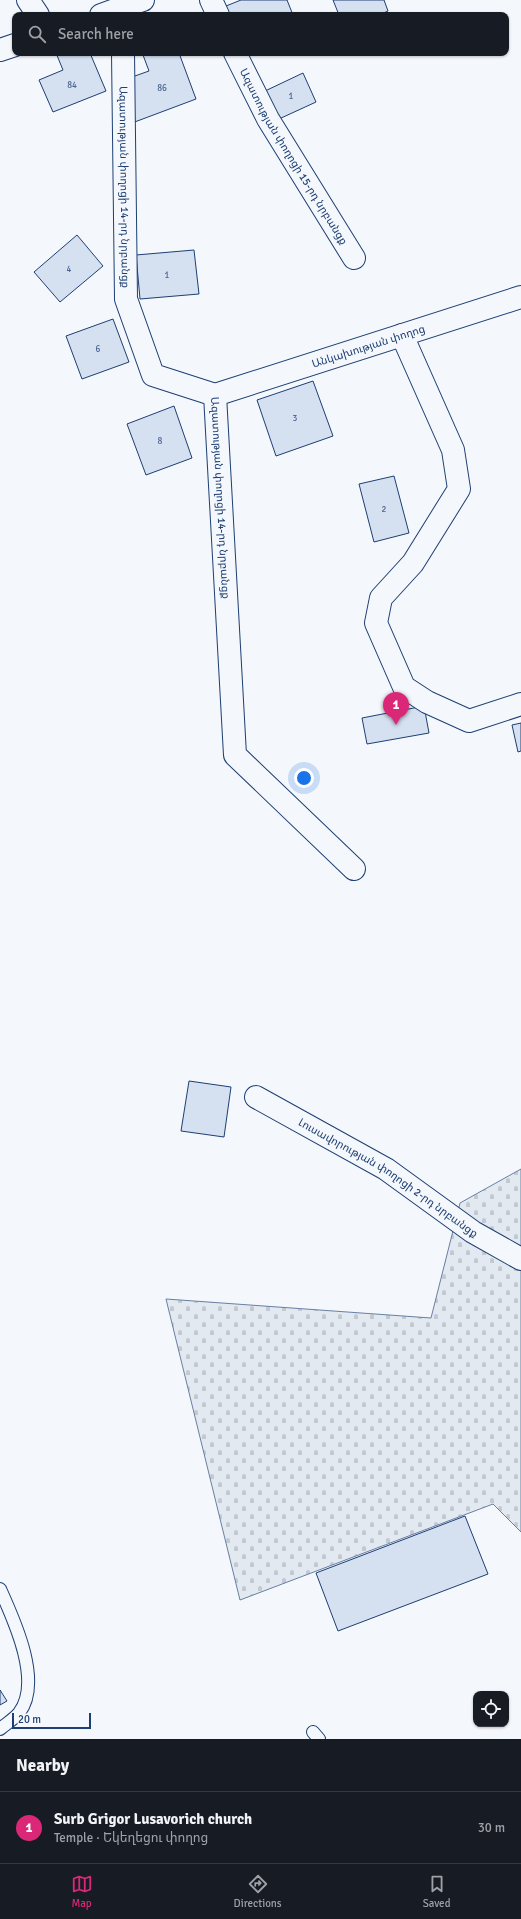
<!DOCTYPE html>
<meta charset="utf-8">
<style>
:root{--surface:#171b24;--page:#20242c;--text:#f1f3f6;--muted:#9ea1a6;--line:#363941;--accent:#db2777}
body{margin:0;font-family:Signika,"Noto Sans Armenian",sans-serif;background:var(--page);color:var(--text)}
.controls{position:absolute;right:12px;bottom:12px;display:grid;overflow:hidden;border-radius:8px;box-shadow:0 1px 3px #0004}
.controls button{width:36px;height:36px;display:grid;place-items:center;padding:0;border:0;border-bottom:1px solid var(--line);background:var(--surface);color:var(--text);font:20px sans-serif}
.scale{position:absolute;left:12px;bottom:10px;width:79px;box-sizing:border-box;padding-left:4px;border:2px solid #1d3f73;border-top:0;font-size:11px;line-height:14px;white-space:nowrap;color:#1d3f73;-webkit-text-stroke:3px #f4f7fb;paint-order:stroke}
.you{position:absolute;left:304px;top:778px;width:14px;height:14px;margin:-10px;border:3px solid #fff;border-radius:50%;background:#1a73e8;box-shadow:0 0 0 6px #1a73e833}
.badge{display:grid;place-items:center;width:26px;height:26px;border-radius:50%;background:var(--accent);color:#fff;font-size:13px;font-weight:700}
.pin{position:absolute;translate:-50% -33px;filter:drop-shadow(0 1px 2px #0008)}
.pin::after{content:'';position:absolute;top:21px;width:14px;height:12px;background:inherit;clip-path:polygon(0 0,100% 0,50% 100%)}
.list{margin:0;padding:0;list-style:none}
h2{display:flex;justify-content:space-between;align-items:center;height:52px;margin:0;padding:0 16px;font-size:17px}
h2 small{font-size:13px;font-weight:400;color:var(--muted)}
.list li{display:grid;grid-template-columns:26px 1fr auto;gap:12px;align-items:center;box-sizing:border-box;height:72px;padding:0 16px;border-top:1px solid var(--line)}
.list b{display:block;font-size:15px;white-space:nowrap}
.list p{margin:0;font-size:13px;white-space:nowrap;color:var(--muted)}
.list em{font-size:13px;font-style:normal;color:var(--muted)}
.icon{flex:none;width:22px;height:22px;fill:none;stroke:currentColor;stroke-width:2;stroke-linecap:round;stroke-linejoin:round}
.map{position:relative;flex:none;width:521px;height:1739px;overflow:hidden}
.search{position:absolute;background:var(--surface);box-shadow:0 1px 3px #0004;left:12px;right:12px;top:12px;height:44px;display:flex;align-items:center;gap:10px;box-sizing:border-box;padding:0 14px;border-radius:8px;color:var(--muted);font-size:15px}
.sheet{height:124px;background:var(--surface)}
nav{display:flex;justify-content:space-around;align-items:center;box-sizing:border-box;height:56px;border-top:1px solid var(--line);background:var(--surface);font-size:11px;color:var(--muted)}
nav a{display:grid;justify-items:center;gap:2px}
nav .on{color:var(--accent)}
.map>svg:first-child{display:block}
.cemetery{fill:url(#cemetery-stones);stroke:#687fa3}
.building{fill:#d5e0f0;stroke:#1d3f73}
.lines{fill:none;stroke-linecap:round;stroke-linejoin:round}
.service-casing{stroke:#1d3f73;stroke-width:14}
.minor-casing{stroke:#1d3f73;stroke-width:24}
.tertiary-casing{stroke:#1d3f73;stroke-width:24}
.service{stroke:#f4f7fb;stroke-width:12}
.minor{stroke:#f4f7fb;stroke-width:22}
.tertiary{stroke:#f4f7fb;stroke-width:22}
.labels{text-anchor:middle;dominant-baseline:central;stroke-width:3;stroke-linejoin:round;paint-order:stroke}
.number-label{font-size:9px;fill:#4b6792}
.street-label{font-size:11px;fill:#1d3f73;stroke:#f4f7fb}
</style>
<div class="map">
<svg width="521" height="1739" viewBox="0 0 521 1739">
<defs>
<pattern id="cemetery-stones" width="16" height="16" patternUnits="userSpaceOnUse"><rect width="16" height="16" fill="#e3e9f0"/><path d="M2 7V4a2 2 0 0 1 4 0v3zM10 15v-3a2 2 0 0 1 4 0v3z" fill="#c2c9d1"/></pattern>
</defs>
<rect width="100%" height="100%" fill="#f4f7fb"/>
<!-- cemetery -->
<path class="cemetery" d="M521 1169V1532L493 1504 240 1600 166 1299 431 1318 460 1203Z"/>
<!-- building -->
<path class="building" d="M241 0H287L293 15H230L226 6Z
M333 0H384L388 11 379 15H339Z
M56 53H90L106 91 53 112 39 80 63 70Z
M148 53H179L196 99 132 123V77L149 71 143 55Z
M303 73 316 102 279 119 265 91Z
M77 235 103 266 60 302 34 272Z
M194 250 199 294 140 299 136 255Z
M113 319 129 362 82 379 66 336Z
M313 381 333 436 276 456 257 400Z
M174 406 192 458 146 475 127 424Z
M394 476 409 533 374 542 359 484Z
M424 706 429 733 367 744 362 718Z
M521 723V751L518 752 512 725Z
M189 1081 231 1087 224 1137 181 1131Z
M465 1516 488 1574 338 1631 316 1573Z
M0 1690 7 1701 0 1705Z"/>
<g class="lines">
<defs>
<path id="service" d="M0 1589C14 1620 43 1682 19 1713 14 1719 6 1724 0 1729
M313 1732 319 1739"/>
<g id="minor">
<path d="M28 0 38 15"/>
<path d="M211 0 218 15"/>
<path id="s1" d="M123 53 126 299 153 375 215 395"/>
<path id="s2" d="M235 53 268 119 354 258"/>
<path d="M402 335 453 450 459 489 413 563 381 598 376 623 404 687 427 702 469 721 521 704"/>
<path id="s3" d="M215 395 235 755 354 869"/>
<path id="s4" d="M215 395 521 297"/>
<path id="s5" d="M256 1097 386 1169 473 1232 521 1259"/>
</g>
<path id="tertiary" d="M101 15 143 0
M0 50 15 45"/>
</defs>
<!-- service casing -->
<use href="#service" class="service-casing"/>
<!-- minor casing -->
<use href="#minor" class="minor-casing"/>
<!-- tertiary casing -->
<use href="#tertiary" class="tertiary-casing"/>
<!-- service -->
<use href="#service" class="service"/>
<!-- minor -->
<use href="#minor" class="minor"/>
<!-- tertiary -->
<use href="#tertiary" class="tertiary"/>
</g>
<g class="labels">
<!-- number labels -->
<g class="number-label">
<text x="72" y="85">84</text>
<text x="162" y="88">86</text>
<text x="291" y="96">1</text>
<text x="69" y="269">4</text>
<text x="167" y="275">1</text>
<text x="98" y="349">6</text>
<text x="295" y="418">3</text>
<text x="160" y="441">8</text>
<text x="384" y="509">2</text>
</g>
<!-- street labels -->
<g class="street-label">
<text stroke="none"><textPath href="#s2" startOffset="119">Ազատության փողոցի 15-րդ նրբանցք</textPath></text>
<text stroke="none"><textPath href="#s1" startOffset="134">Ազատության փողոցի 14-րդ նրբանցք</textPath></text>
<text stroke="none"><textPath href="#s4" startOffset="161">Անկախության փողոց</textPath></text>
<text stroke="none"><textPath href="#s3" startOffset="103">Ազատության փողոցի 14-րդ նրբանցք</textPath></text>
<text stroke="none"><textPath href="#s5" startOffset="155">Լուսավորության փողոցի 2-րդ նրբանցք</textPath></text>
</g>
</g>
</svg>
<div class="controls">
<button><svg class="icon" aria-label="locate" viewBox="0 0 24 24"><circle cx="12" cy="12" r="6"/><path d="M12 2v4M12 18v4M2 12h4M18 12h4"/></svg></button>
</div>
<div class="scale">20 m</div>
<div class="you"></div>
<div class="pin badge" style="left:396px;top:725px">1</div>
<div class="search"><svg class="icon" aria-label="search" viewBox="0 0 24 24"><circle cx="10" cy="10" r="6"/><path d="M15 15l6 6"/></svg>Search here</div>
</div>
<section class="sheet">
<h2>Nearby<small></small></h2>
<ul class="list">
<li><span class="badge">1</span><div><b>Surb Grigor Lusavorich church</b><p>Temple · Եկեղեցու փողոց</p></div><em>30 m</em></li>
</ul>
</section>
<nav>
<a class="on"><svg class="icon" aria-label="map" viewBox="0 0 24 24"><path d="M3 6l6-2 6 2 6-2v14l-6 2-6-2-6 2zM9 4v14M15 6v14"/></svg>Map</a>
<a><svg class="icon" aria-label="directions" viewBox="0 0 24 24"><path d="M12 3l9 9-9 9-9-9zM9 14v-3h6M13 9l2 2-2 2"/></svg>Directions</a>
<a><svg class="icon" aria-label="saved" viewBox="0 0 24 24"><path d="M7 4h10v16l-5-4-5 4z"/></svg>Saved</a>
</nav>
